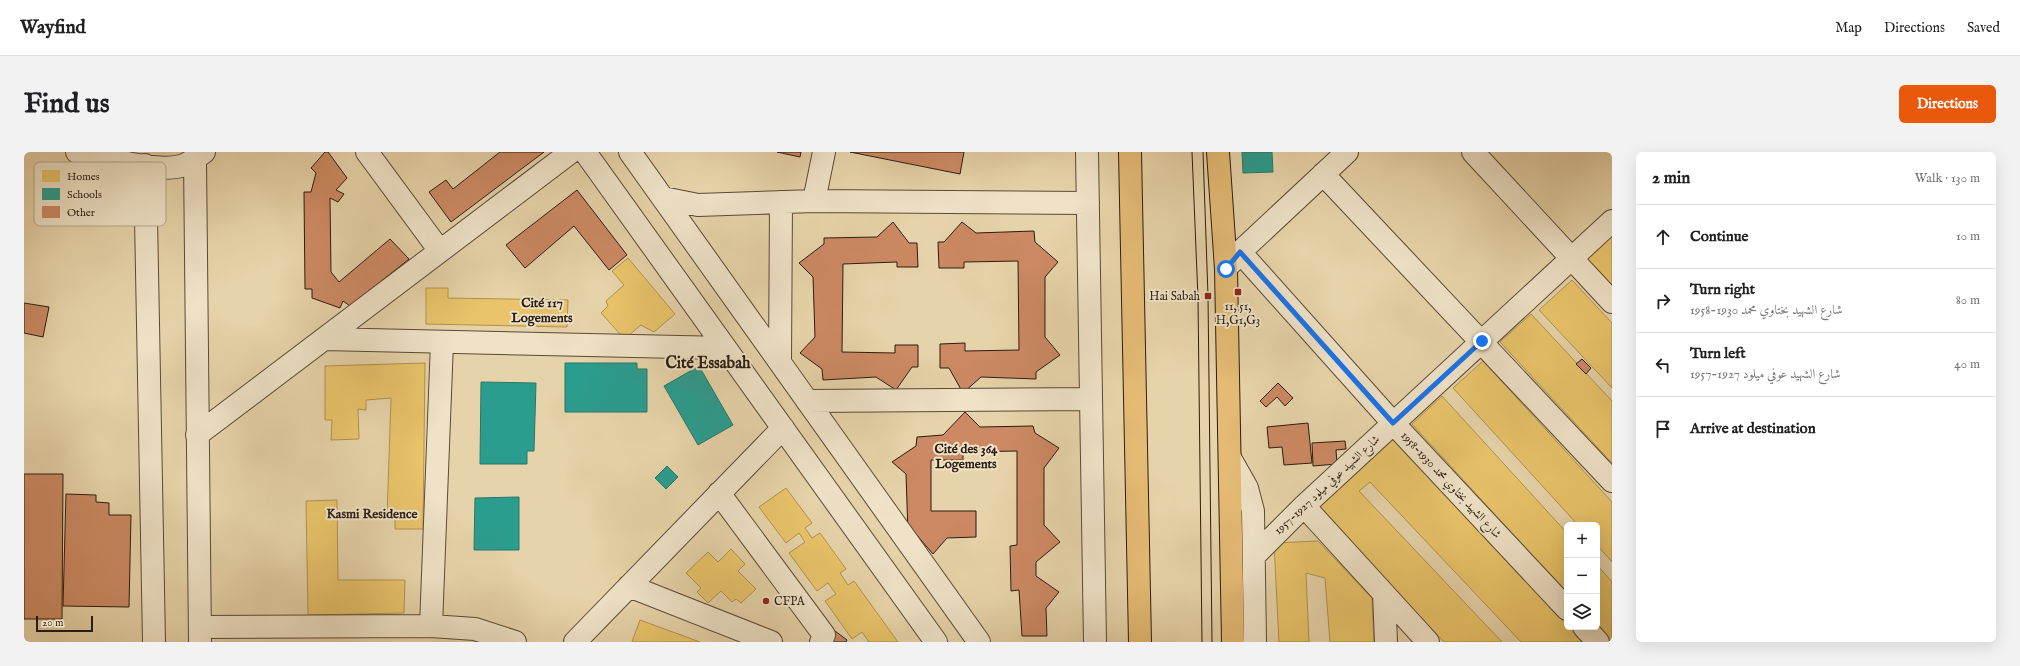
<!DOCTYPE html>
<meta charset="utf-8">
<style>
:root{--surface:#fff;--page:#f2f2f2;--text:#202124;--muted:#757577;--line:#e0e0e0;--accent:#ea580c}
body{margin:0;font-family:"IM FELL English",Amiri,serif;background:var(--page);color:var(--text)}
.controls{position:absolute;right:12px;bottom:12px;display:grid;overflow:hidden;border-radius:6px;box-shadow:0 4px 16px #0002}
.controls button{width:36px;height:36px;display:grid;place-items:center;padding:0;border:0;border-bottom:1px solid var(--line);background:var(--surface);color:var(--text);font:20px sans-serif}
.scale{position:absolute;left:12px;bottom:10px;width:57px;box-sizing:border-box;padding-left:4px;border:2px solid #2a1d11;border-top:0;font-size:11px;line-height:14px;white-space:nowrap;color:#2a1d11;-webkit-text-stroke:3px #efe2c7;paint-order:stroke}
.stop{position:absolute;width:12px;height:12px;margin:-9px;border:3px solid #1a73e8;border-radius:50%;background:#fff}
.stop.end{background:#1a73e8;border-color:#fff;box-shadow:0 1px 4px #0008}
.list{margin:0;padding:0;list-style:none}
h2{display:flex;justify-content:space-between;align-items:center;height:52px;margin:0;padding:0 16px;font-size:17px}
h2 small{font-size:13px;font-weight:400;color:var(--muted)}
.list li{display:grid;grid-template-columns:26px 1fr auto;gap:12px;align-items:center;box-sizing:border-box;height:64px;padding:0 16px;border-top:1px solid var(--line)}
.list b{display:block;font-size:15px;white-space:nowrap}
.list p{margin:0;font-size:13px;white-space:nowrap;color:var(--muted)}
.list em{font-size:13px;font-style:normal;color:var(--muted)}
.icon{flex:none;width:22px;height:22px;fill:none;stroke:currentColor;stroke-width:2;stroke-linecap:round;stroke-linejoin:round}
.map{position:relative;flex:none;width:1588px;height:490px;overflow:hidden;border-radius:6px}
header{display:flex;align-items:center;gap:24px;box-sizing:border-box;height:56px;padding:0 20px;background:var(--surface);border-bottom:1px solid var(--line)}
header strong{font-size:19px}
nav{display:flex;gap:22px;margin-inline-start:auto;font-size:14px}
.intro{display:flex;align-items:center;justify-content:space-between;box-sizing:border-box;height:96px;padding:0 24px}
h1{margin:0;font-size:28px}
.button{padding:10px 18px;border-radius:6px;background:var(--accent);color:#fff;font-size:14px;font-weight:700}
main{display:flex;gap:24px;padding:0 24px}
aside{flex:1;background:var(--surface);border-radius:6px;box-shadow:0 4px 16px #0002}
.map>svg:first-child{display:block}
.homes{fill:#e9c46a;stroke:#b0924f}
.schools{fill:#2a9d8f;stroke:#2a7769}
.building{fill:#cc8963;stroke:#2a1d11}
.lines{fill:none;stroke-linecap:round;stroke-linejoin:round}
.minor-casing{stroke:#594a37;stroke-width:24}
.major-casing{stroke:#2a1d11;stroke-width:24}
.minor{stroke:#efe2c7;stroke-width:22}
.major{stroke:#e4ba74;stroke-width:22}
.tram{stroke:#2a1d11;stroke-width:1}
.route{stroke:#1a73e8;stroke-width:5}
.poi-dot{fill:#8f2418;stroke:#efe2c7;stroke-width:1.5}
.labels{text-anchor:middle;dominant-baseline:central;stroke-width:4;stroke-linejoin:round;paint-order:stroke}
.poi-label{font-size:12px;fill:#2a1d11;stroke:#efe2c7;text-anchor:end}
.street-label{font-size:12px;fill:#2a1d11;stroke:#efe2c7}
.neighbourhood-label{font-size:13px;font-weight:bold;fill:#2a1d11;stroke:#efe2c7}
.district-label{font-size:16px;font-weight:bold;fill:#2a1d11;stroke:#efe2c7}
.key{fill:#efe2c7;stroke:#b4a790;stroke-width:1}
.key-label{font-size:11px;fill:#2a1d11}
</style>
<header>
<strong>Wayfind</strong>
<nav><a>Map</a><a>Directions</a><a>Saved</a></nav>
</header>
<div class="intro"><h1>Find us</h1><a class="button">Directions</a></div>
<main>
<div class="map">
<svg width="1588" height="490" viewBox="0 0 1588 490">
<rect width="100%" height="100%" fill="#e7d3a9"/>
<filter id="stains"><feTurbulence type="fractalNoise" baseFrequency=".005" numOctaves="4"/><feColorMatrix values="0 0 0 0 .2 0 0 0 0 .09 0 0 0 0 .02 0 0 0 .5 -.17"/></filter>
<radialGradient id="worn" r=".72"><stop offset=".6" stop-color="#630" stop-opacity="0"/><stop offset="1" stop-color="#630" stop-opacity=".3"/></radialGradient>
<!-- homes -->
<path class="homes" d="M1588 79V135L1560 105Z
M604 106 651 162 630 180 617 173 604 184 596 182 577 161 584 154 582 149 600 133 588 119Z
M1548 128 1588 171V236L1515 158Z
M402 136H424V146L544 148 543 175 402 172Z
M1507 162 1588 249V311L1476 190Z
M1459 209 1588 350V410L1573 393V373H1554L1429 236Z
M401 211 399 377H371V366L363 365 367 246 342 248V258L334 257 335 287 307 288 308 268H301V214Z
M1418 244 1543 381V441L1388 272Z
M1369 283 1543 467V475H1550L1565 490H1497L1346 330 1335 339 1478 490H1420L1293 355Z
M762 336 788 371 781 376 788 386 796 381 822 417 816 421 824 433 830 429 874 490H845L838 480 828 487 801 449 812 442 804 431 793 439 765 401 781 390 775 381 762 391 735 355Z
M313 348 314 428H381L380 461 284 463 282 349Z
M1294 389 1348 446 1350 490H1306L1301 426 1282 421 1285 490H1255L1250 391Z
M707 397 721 412 714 419 732 437 717 451 712 447 708 450 697 439 684 451 673 440 677 436 662 421 684 400 694 410Z
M1573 413 1588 430V490L1573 474Z
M616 468 676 490H608Z"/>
<!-- schools -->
<path class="schools" d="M1218 0H1248L1249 20 1219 21Z
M541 211H613V217H623V260H541Z
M675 214 709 273 674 293 640 234Z
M457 230 512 231 510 299H503V312H456Z
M643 314 654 325 642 337 631 326Z
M495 345V398H450L451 346Z"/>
<!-- building -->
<path class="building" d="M301 0H304L323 26 312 38 320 42 314 50 306 46 307 120 315 130 366 87 385 107 326 154 319 149 316 156 288 146V137H281L280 40H287L292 21 287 16Z
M476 0H520L427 70 405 40 422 28 429 37Z
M753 0H777L776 5Z
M826 0H940L936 22Z
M553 38 603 103 585 118 550 74 501 116 482 93Z
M869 70 885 91H893L894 115H873V110L819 112 818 200 871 201V193H894V215H888L872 238 852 225 799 228 798 217 776 201 791 185 789 125 775 111 800 92V86L853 85Z
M938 70 952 81 1010 79 1011 90 1034 110 1021 125V185L1036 203 1012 220V227L957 225 939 241 925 216H916V192L941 191V199L995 198 994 109 940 110V116H915L914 90H920Z
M0 151 25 155 19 185 0 181Z
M1558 207 1567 216 1562 222 1552 212Z
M1254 231 1269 246 1261 254 1253 245 1242 255 1236 249Z
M941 260 956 275 1009 274 1011 281 1035 296 1020 316V373L1036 390 1012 410V424L1035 440 1022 456 1023 484H998L995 438 987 439 986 394 993 393V299L939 300V308H907V359H952V385L923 386 909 402 891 381H884L882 322 868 310 892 294 893 285 919 283Z
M1284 271 1288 311 1260 313 1258 295 1245 296 1243 275Z
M1321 289 1322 297 1312 298 1313 312 1289 314 1288 291Z
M0 322H39L38 467H0Z
M42 342 72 343V350L85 351V363H107L105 455 39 454Z
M811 479 823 488 822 490H802Z"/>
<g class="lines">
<defs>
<path id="minor" d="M53 0C81 5 130 21 157 14 165 12 173 5 180 0
M343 0 416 99
M561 0 912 490
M606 0 955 490
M1063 0 1071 490
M1449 0 1588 150
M171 7 176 490
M121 13 130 490
M1299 22 1588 329
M639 46 674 53 790 49 1064 51
M790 49 800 0
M1216 100 1369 271 1543 457
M1207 111 1216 100 1323 0
M300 187 701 196
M756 210 757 50
M783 249 1067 247
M173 283 547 0
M1206 306 1223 336 1229 359 1231 490
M695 341 800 483 797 490
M1280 354 1404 490
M1231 403 1280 354 1588 69
M605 434 747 490
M1360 442 1362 490
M407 474 418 190
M176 475 407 474 451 477 491 490
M1560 475 1574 490
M551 490 759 276"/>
<path id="major" d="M1106 0 1116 490
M1194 0 1202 117 1209 490"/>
</defs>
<!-- minor casing -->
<use href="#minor" class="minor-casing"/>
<!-- major casing -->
<use href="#major" class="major-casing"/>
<!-- minor -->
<use href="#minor" class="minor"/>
<!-- major -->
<use href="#major" class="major"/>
<!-- tram -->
<path class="tram" d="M1168 0 1174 146 1178 490
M1179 0 1184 144 1188 490"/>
</g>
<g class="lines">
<!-- route -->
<path class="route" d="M1202 117 1216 100 1369 271 1458 189"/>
</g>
<!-- markers -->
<g class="poi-dot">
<rect x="1210" y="136" width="8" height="8" rx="2"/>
<rect x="1180" y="140" width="8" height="8" rx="2"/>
<circle cx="742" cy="449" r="4"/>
</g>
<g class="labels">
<!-- poi labels -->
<g class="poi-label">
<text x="1176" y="144">Hai Sabah</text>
<text x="1214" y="154" text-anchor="middle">11, 51,<tspan x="1214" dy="14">H,G1,G3</tspan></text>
<text x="750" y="449" text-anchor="start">CFPA</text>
</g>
<!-- street labels -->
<g class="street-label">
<text transform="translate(1303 333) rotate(-43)">شارع الشهيد عوفي ميلود 1927-1957</text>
<text transform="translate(1427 333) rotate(47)">شارع الشهيد بختاوي محمد 1930-1958</text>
</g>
<!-- neighbourhood labels -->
<g class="neighbourhood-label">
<text x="518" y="151">Cité 117<tspan x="518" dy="15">Logements</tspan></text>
<text x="942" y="297">Cité des 364<tspan x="942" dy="15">Logements</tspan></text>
<text x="348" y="362">Kasmi Residence</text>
</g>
<!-- district labels -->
<g class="district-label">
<text x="684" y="212">Cité Essabah</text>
</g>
</g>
<!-- legend -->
<rect x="10" y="10" width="132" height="64" rx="6" class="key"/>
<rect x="18" y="18" width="18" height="12" fill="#e9c46a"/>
<rect x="18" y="36" width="18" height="12" fill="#2a9d8f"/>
<rect x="18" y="54" width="18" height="12" fill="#cc8963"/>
<g class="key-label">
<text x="43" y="28">Homes</text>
<text x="43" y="46">Schools</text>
<text x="43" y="64">Other</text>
</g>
<rect width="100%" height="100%" filter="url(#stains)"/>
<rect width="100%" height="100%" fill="url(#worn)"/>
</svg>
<div class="controls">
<button>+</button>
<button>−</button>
<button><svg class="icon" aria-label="layers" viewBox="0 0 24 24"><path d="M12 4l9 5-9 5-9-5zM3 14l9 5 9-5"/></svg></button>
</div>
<div class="scale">20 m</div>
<div class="stop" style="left:1202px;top:117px"></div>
<div class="stop end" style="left:1458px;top:189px"></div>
</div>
<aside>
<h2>2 min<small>Walk · 130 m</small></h2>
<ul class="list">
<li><svg class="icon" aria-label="ahead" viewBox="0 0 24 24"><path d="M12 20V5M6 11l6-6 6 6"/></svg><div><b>Continue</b></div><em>10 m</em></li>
<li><svg class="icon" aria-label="right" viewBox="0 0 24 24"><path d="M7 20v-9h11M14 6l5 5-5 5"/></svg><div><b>Turn right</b><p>شارع الشهيد بختاوي محمد 1930-1958</p></div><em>80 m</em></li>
<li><svg class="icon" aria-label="left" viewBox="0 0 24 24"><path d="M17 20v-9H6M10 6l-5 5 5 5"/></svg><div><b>Turn left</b><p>شارع الشهيد عوفي ميلود 1927-1957</p></div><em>40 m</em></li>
<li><svg class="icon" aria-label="arrive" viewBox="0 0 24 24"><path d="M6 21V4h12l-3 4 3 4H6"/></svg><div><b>Arrive at destination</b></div></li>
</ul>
</aside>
</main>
